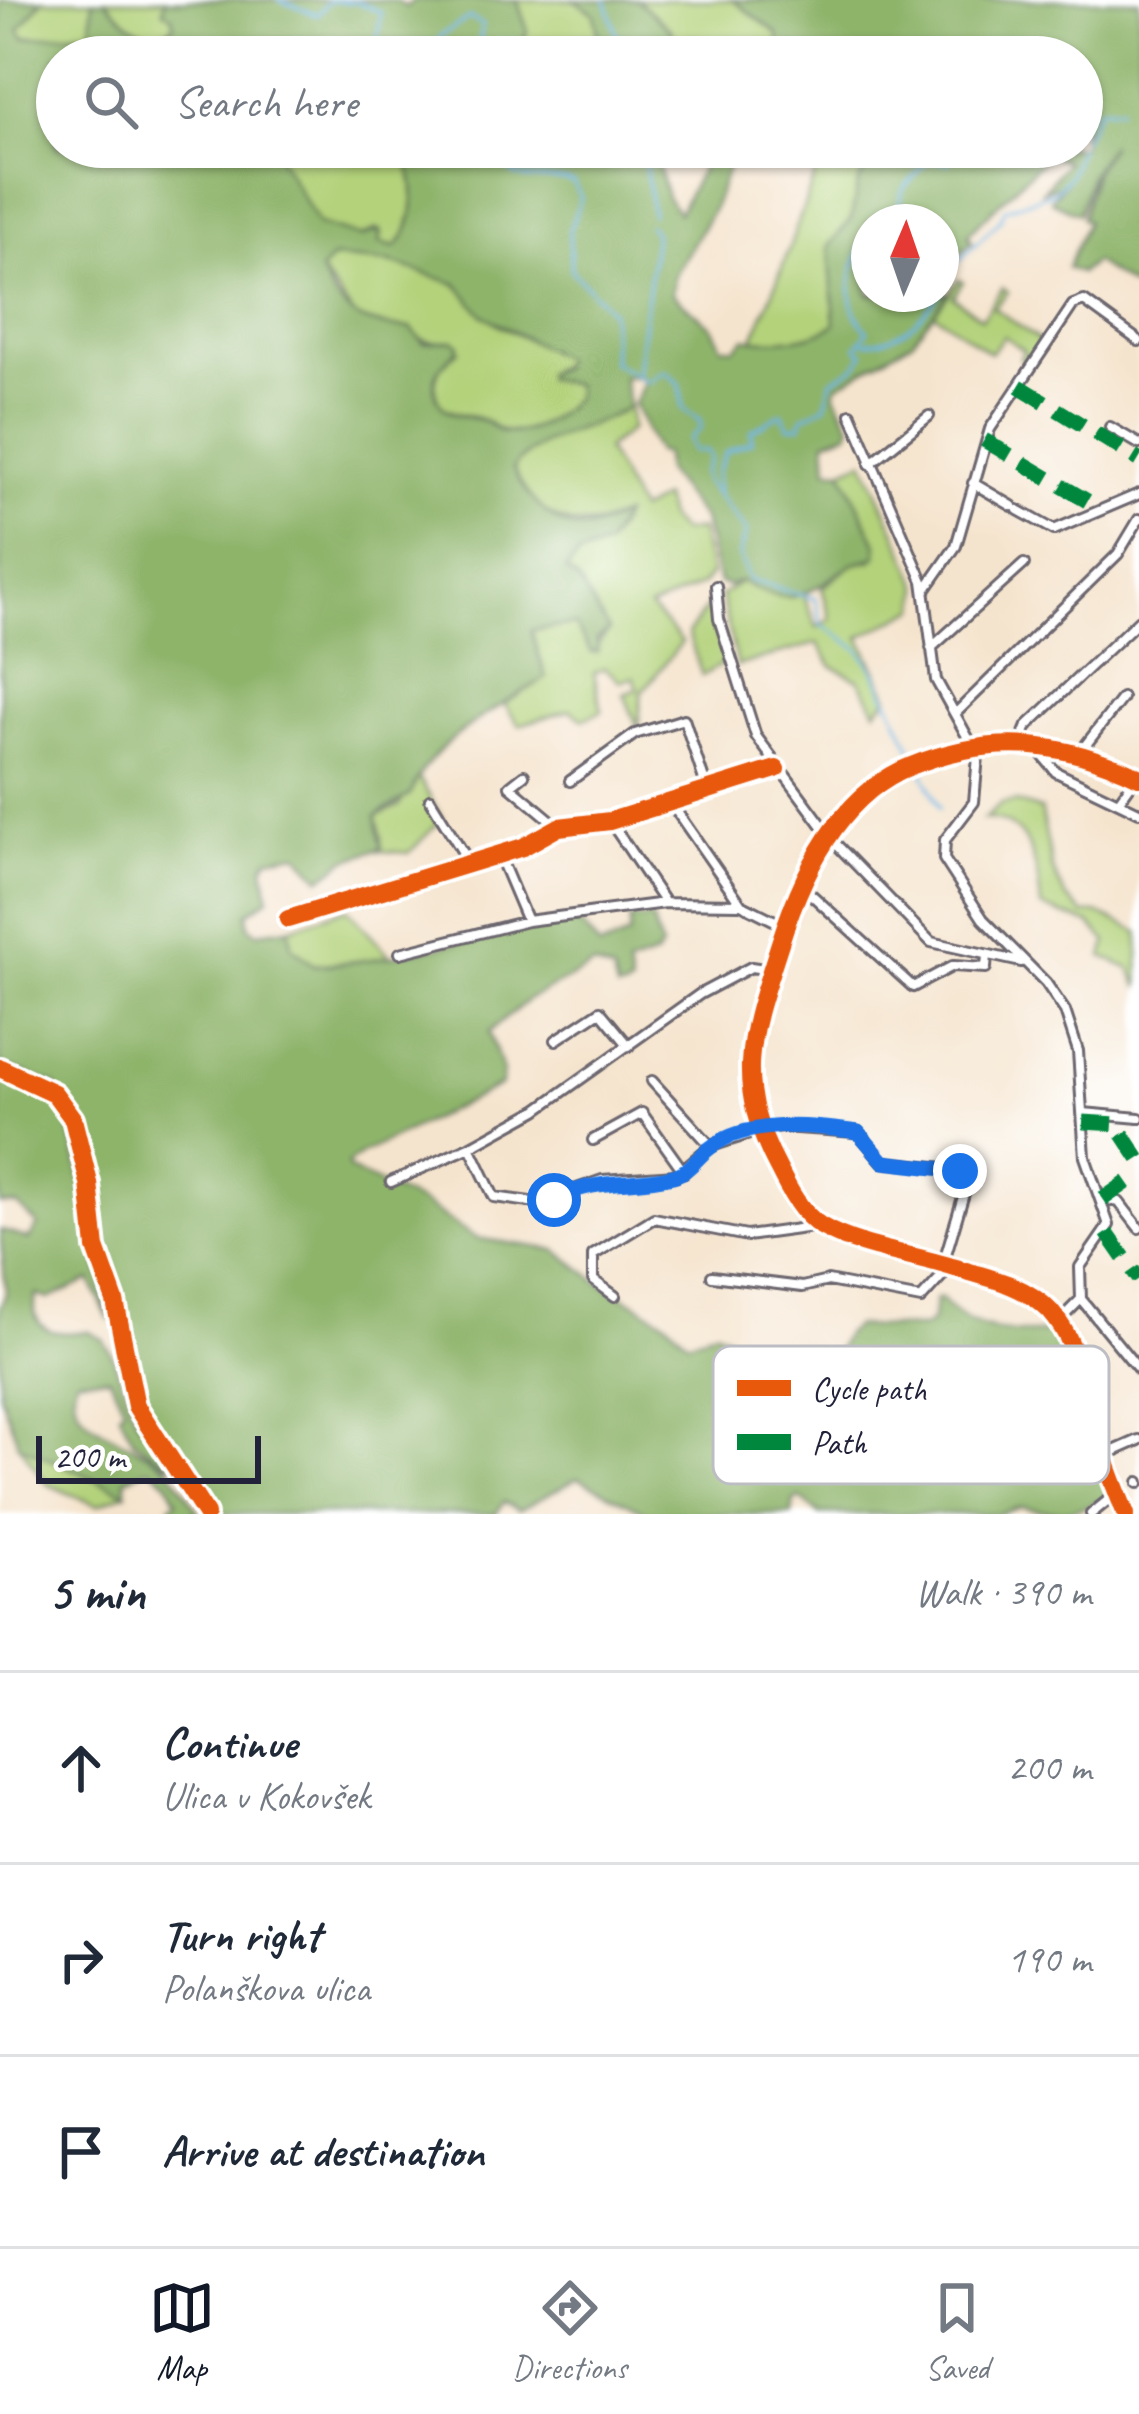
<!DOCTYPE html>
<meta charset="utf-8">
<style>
:root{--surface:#fff;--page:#f6f6f7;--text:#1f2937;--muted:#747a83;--line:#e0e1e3;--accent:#111827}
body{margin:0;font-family:Caveat,sans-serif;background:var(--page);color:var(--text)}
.compass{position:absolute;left:851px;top:204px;width:108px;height:108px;border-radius:50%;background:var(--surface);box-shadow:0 3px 9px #0004;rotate:2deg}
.scale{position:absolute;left:36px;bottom:30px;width:225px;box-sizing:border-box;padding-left:12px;border:6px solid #22223b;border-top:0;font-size:33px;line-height:42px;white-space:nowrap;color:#22223b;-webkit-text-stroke:9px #fff;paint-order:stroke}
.stop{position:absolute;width:36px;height:36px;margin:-27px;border:9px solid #1a73e8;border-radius:50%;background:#fff}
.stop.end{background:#1a73e8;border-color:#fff;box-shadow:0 3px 12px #0008}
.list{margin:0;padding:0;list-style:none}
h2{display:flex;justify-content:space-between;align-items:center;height:156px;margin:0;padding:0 48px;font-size:51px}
h2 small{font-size:39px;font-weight:400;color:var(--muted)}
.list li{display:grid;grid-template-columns:78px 1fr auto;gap:36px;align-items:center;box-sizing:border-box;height:192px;padding:0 48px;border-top:3px solid var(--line)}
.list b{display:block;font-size:45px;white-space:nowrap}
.list p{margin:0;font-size:39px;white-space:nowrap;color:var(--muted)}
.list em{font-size:39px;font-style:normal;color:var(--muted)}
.icon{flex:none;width:66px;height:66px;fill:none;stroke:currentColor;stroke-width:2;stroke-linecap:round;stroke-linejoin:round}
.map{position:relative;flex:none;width:1139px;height:1514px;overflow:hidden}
.search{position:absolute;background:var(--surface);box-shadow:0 3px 9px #0004;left:36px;right:36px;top:36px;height:132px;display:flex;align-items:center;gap:30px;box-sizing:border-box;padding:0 42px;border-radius:66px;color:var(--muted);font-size:45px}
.sheet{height:732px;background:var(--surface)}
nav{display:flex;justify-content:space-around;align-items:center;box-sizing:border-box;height:168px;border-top:3px solid var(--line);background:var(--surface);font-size:33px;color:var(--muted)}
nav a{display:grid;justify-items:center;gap:6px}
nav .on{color:var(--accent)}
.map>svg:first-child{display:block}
.green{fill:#b3d27a;stroke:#6a7a5a;stroke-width:3}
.forest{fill:#8eb46a;stroke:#586b52;stroke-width:3;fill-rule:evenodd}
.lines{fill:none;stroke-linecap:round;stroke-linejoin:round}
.stream{stroke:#6db6e5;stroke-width:3}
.minor-casing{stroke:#6c666e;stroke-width:14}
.minor{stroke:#fff;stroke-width:8}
.quiet{stroke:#00873e;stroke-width:15;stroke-dasharray:30 15;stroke-linecap:butt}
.cycleway-casing{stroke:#fff;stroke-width:26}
.cycleway{stroke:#e8590c;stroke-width:18}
.route{stroke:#1a73e8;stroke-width:15}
.key{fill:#fff;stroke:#bdbdc4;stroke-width:3}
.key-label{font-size:33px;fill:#22223b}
</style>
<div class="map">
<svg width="1139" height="1514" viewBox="0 0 1139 1514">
<rect width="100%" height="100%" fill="#fff"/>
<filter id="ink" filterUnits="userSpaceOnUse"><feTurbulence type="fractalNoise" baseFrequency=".00833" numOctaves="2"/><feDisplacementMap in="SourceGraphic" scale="24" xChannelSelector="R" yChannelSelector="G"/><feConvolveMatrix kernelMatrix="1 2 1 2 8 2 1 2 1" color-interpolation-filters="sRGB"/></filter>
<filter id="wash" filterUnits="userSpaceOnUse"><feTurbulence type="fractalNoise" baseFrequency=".004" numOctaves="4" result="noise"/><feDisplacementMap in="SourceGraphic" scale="48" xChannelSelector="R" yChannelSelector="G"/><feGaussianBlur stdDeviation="2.7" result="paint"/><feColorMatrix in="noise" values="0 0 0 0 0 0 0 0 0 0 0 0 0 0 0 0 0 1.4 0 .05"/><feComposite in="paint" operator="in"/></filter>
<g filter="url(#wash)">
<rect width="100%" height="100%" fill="#f5e4cd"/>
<!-- green -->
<path class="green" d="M43 0H93L91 31 46 39 19 36V28Z
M105 0H165L163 11 172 16 174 25C151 48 121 19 105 0Z
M517 0H574L595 13 602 57H520L527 29Z
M637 0H733L778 34 780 57H674L665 51 672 43 671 30Z
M273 147 325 152 403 147C415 179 422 222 395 247L380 243 382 233 376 229 361 237 318 224Z
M825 147H876L867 157 852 219 829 246 835 324 823 333 759 345 753 338C782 276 801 212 825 147Z
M333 258C371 259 422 263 455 284 469 293 481 312 496 323 517 337 542 344 562 358L565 363 551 369 547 379 575 385V397C559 416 525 439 500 430 494 428 490 422 484 420 453 409 424 417 439 366L459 350 356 318 320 271Z
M958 280 963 282 953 297 982 318 1002 288 1008 292 994 308 1043 343 1026 363 1020 358 1024 351 1004 336 990 353 934 313Z
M629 406 631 429 606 449 639 511 663 498 668 518 681 532 700 530 711 574 702 585 650 608 682 642 642 692 638 728 624 694 638 689 634 677 620 681 605 668 594 673 602 711 584 719 570 710 519 725 504 704 546 678 531 630 575 625 591 652 609 631 565 571 578 556 607 545 620 523 618 517C574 538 530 514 513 468 534 439 599 423 629 406Z
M864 460 920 587 918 608 860 637 889 697 876 710 859 680 832 666 818 643 737 666 721 596 741 581 765 593 803 594 817 627 831 619 822 588 853 564 872 561 877 544 842 470Z
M709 604 725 662 702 676 688 633Z
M417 774 442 819 409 853 378 851 382 838 376 816 399 806Z
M1015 802 1041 810 1052 868 1065 896 1084 914 1097 913 1139 932V988L1131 969 1103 957 1107 942 1090 924 1041 907C1038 869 1032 818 984 819L1001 804Z
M347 908 392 958 314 965 292 947 289 928Z
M19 1445 126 1493 97 1505 47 1484Z"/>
<!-- forest -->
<path class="forest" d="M0 0H43L19 29 24 38 91 31 93 0H105C122 19 151 48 174 25L172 16 163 11 165 0H396L406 7 414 0H517L527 29 520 57H57V147H273L318 224 361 237 380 230V243L395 247C422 222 415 179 403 147H523L580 163 610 147H653L667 197 678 213 713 147H735L713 209 674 276 672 294 712 327 722 346 734 348 745 338C769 342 812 341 835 324L829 246 851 219 858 183 876 147H1082V57H780L778 34 733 0H1139V292L1094 262 1080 273 1067 268 1087 221 1082 219 1094 173 1111 144 1091 174 1079 214 1051 201 1063 184 1043 191 1066 162 1049 154 968 234 972 242 941 272V222H869V294L949 293 912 341 837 386 835 393 851 425 849 432 826 440 828 469 842 470 877 544V556C869 561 861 559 852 565 806 592 796 613 741 581L728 586 719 583 703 520 665 471 664 454 656 452 634 404 644 383 640 377H623L629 406C599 429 538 433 513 468 523 494 556 530 585 528 598 528 611 520 623 516L607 545 578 556 566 571 579 581 609 631 597 639 598 652H591L575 625 531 630 546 678C502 705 427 743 411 794L376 816 382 848 345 860 321 878 297 853 269 858 264 866 269 898 248 913 249 927 258 932 289 928 292 947 314 965C403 961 488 931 577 920L600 948 629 936 630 919H652L661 947 656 956 628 966 631 985 626 989 617 990 613 973 594 966 529 999 489 1032 503 1072 501 1085 361 1154 348 1164 350 1170 425 1205 476 1238 556 1250 600 1283 668 1322 688 1341 715 1330 748 1348 757 1359C747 1385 737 1413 760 1434L778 1416 810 1406 845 1334 855 1326 923 1328 932 1321 936 1299H941C968 1332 1017 1337 1057 1331L1069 1349 1111 1494C1083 1514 1052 1514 1021 1507L999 1514H820L800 1498 794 1501 792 1514H650L578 1478 519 1510 504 1502 496 1514H211L190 1471 138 1404 88 1151 75 1108 54 1084 0 1064ZM333 258 391 263 457 284 483 315 562 358 560 368 545 373 547 379 575 385V397C558 417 530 437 502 432 492 430 489 420 478 419 457 416 441 415 435 391 430 367 453 361 459 345L454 340 424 343 411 328C365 327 341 317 320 271Z
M574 0H637L671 30 672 43 658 57H602L595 14Z
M0 1073 53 1096 69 1121 109 1320 90 1280 48 1299 36 1295C28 1336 61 1335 88 1331L102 1339 112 1354 135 1416 173 1467 134 1441 119 1412 124 1408 110 1377 77 1378C57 1425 132 1439 159 1461 177 1475 188 1495 199 1514H175L170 1505 177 1501 168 1483 150 1468 126 1478V1493L19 1445 0 1394V1308L6 1293 0 1230 29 1239 38 1225 17 1205 0 1204Z"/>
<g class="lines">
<!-- stream -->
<path class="stream" d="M279 0 317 15 329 1 357 2 381 12 375 57
M606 0 624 57
M432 57 441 35 470 18 482 25 478 57
M1082 141 1099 108H1120
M494 147C518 196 534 171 573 182L581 198 569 231 571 270 611 311 613 362 647 382 665 371 680 384 683 409 700 421 701 428 689 439 693 451H706L710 458 703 473 706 482 746 531 739 555 749 580 816 599 821 624 859 649 874 670 940 808
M643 147 652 215
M894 222 903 189 929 160 949 163 947 147
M941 292 950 270 1000 220 1005 209 1054 192 1070 175 1079 147
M864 342C900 341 920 321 939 294
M637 375 655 234 649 225
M717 493 716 473 726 452 752 441 751 431 782 413 788 426H800L803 417 825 406 832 380 856 366 864 353 857 347 868 331C842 303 848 266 869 237"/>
</g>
</g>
<g filter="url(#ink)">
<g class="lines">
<defs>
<path id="minor" d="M851 414 923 581 936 680 978 756 974 802 945 840 944 859 983 919 1046 983 1065 1011 1078 1051 1085 1157 1109 1225 1080 1267 1081 1299 1058 1322
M1110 427 1139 444
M870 464 929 416
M973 483 1012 506
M1018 510 1054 530 1139 494
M716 586 719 619 756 736 836 844 931 942 1021 962
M926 589 956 546 990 429 1073 305 1084 301 1139 341
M931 648 1024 564
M957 712 1118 554 1139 519
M1020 743 1027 726 1139 620
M1034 745 1056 772 1139 812
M1081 751 1122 698
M524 775 510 786 559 827
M570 781 635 734 684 719 707 789
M430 799 470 864
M1119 801 1139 773
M670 802 741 904
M610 821 665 903
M499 855 527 921
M803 887 913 987 953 966 986 968 987 955
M288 919 523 847 559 827 610 821 776 769
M400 953 527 921 665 903 741 904 785 926
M771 970 751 967 700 994 537 1110 470 1147 494 1197 537 1203 602 1180 676 1175 711 1146 759 1131 780 1127 858 1132 883 1162 955 1169 964 1175 966 1187 943 1264
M556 1040 600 1011 629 1046
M0 1068 54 1093 73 1119 89 1183 96 1248 115 1301 136 1406 206 1514
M652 1081 711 1146
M1083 1113 1139 1118
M593 1140 642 1113 684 1172
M391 1182 470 1147
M1104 1199 1119 1202 1139 1228
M712 1276 802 1287 828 1281 921 1299 951 1266
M615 1296 593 1280V1255L654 1218 747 1236 820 1226
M1081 1299 1139 1370
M1105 1455 1139 1440
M1139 1482V1483
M1091 1514 1117 1493
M1126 1514C1111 1478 1097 1440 1087 1402 1078 1367 1075 1339 1050 1311 1024 1284 986 1277 952 1267 912 1254 858 1248 821 1226 801 1214 788 1188 778 1168 731 1079 751 1033 780 943 802 873 840 794 911 766 993 733 1062 741 1139 777"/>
</defs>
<!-- minor casing -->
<use href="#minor" class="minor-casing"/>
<!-- minor -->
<use href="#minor" class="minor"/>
<!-- quiet -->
<path class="quiet" d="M1019 386 1139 460
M984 440 1099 508
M1083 1122 1116 1124 1139 1159
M1103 1199 1139 1174
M1107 1233 1139 1279"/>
<defs>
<path id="cycleway" d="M288 919 523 847 559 827 610 821 776 769
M0 1068 54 1093 73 1119 89 1183 96 1248 115 1301 136 1406 206 1514
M1126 1514C1111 1478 1097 1440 1087 1402 1078 1367 1075 1339 1050 1311 1024 1284 986 1277 952 1267 912 1254 858 1248 821 1226 801 1214 788 1188 778 1168 731 1079 751 1033 780 943 802 873 840 794 911 766 993 733 1062 741 1139 777"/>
</defs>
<!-- cycleway casing -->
<use href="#cycleway" class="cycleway-casing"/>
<!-- cycleway -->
<use href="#cycleway" class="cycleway"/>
</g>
</g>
<g class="lines" filter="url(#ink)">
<!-- route -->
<path class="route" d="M554 1200C598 1176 628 1187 673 1176 691 1171 696 1158 710 1148 747 1118 815 1126 858 1132L884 1162 960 1171"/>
</g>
<!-- legend -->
<rect x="713" y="1346" width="396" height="138" rx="18" class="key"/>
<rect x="737" y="1380" width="54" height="16" fill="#e8590c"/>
<rect x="737" y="1434" width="54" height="16" fill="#00873e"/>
<g class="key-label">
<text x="812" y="1400">Cycle path</text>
<text x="812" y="1454">Path</text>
</g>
</svg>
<svg class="compass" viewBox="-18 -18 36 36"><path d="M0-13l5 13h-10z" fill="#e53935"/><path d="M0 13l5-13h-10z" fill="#747a83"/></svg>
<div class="scale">200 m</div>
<div class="stop" style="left:554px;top:1200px"></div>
<div class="stop end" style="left:960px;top:1171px"></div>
<div class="search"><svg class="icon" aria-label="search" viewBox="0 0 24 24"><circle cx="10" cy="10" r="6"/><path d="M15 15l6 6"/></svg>Search here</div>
</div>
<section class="sheet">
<h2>5 min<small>Walk · 390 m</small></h2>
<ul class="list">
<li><svg class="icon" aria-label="ahead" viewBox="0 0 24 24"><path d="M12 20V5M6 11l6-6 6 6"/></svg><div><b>Continue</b><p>Ulica v Kokovšek</p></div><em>200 m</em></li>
<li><svg class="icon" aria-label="right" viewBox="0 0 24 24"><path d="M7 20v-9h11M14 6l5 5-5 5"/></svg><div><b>Turn right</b><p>Polanškova ulica</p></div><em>190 m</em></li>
<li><svg class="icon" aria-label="arrive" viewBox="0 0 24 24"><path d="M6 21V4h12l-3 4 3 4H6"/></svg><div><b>Arrive at destination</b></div></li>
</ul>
</section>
<nav>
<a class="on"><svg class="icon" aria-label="map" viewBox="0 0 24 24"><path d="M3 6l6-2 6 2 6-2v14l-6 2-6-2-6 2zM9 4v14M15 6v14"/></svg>Map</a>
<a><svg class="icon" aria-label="directions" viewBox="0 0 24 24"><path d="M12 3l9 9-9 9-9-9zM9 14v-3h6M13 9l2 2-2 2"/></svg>Directions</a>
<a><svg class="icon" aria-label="saved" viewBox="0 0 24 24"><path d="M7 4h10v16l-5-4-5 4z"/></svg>Saved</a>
</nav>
